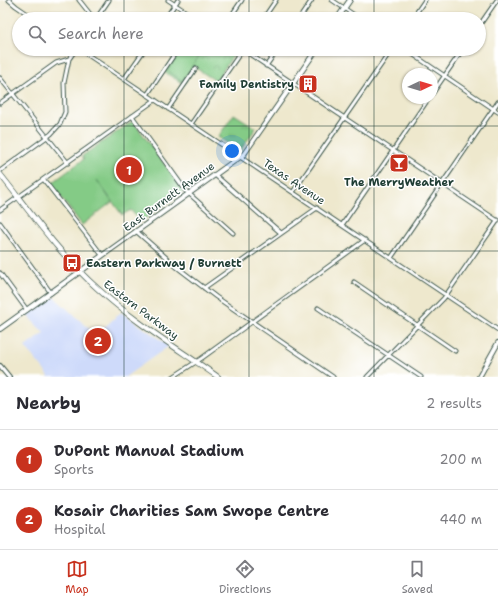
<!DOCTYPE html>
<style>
:root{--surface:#fff;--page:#f7f7f7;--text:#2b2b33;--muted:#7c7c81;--line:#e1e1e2;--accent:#c8321e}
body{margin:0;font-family:"Shantell Sans",sans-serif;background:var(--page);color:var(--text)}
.compass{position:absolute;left:402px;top:68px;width:36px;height:36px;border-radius:50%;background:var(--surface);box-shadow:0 1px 3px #0004;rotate:86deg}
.you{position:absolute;left:232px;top:151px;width:14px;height:14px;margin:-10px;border:3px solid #fff;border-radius:50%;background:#1a73e8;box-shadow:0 0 0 6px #1a73e833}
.badge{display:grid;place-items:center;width:26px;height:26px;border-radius:50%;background:var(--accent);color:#fff;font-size:13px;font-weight:700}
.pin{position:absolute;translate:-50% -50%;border:2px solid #fff;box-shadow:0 1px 4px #0006}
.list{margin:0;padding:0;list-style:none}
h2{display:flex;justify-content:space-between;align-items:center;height:52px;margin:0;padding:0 16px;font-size:17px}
h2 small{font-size:13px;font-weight:400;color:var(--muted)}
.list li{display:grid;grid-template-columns:26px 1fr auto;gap:12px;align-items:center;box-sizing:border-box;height:60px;padding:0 16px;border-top:1px solid var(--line)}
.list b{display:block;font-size:15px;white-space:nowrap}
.list p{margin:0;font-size:13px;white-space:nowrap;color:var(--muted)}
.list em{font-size:13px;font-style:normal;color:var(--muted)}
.icon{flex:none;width:22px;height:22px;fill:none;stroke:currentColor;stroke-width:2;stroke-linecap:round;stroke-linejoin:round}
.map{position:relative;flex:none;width:498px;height:377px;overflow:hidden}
.search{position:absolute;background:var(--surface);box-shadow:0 1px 3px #0004;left:12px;right:12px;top:12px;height:44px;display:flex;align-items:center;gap:10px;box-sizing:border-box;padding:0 14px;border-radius:22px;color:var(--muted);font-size:15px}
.sheet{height:172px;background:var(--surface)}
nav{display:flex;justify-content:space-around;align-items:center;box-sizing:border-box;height:56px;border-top:1px solid var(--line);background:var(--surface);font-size:11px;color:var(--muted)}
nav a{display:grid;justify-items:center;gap:2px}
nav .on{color:var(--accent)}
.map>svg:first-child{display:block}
.built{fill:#cedafa}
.grass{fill:url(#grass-tufts);stroke:#52845d}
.park{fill:url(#park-crowns);stroke:#52845d}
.garden{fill:#84cb86;stroke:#52845d}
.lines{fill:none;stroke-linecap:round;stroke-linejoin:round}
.street-casing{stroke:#3e574b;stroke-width:5}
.secondary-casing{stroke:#3e574b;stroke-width:6}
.primary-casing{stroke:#3e574b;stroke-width:6}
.street{stroke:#fff;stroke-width:3}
.secondary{stroke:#fff;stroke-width:4}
.primary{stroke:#fff;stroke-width:4.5}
.grid{fill:none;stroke:#1f3d34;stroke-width:1;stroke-opacity:0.55}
.labels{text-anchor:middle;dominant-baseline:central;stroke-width:3;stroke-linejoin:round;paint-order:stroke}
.poi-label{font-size:11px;font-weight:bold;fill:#1f3d34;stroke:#fff;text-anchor:end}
.street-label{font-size:11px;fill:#1f3d34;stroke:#fff}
</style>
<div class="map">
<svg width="498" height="377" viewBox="0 0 498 377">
<defs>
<pattern id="grass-tufts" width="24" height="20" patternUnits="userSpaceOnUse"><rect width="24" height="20" fill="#84cb86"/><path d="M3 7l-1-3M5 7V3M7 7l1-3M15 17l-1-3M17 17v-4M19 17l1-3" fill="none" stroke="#6ba66e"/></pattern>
<pattern id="park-crowns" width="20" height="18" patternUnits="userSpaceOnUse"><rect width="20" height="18" fill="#84cb86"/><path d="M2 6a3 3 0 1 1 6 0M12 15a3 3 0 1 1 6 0" fill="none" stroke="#6ba66e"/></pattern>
</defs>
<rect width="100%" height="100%" fill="#fff"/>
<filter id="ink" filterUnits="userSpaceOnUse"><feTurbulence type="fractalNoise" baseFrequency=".025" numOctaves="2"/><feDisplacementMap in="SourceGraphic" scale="8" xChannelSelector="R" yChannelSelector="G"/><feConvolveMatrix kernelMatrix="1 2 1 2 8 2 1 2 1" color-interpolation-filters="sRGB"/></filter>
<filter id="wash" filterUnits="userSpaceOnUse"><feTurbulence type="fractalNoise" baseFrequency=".012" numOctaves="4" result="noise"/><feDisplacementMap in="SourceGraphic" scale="16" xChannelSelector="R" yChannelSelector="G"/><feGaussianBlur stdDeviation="0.9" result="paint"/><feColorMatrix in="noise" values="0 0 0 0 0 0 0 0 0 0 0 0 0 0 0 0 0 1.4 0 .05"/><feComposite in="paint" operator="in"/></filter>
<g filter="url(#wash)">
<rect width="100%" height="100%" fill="#eee8cd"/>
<!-- built -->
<path class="built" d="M53 296 96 335 121 312 169 346 125 377H48L49 376 25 347 44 333 26 314Z"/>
<!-- grass -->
<path class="grass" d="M234 114 256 128 240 151 218 137Z"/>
<!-- park -->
<path class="park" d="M179 49H233L236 51 216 81 194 67 184 84 164 72Z"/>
<!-- garden -->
<path class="garden" d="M181 49H204L182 81 167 70Z
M133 121 184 191 140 222 131 210 122 215 97 180 112 202 82 225 52 186V183L84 159 82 156Z"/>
</g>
<g filter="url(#ink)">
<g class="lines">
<defs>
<path id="street" d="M9 0 16 6 35 19
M79 0 94 19
M168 0 197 19
M332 0 360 19
M96 19 109 0
M165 19 178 0
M229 19 242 0
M263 19 276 0
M299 19 312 0
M412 19 425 0
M479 26 497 0
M79 49 498 330
M242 49 498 221
M405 49 498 112
M266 66 278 49
M0 78 68 163
M124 79 145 49
M432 94 463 49
M147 95 178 49
M0 103 56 63 69 59 76 49
M168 109 196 68
M132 116 186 191 233 233
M191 124 243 49
M0 171 51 134 60 124 65 112 64 83 69 59
M215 175 281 233
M44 180 102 255
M293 192 392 49
M0 210 155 100
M0 223 51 293
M342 225 429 98
M136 231 178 268 216 297 333 377
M391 258 498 102
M0 273 27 310
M354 282 455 351
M204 288 317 208
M318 308 421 377
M173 377 202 358 365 240
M367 377 444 298 498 220"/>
<path id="secondary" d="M337 19 350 0
M0 329 244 154 317 49
M0 366 9 377
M479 377 498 343"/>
<path id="primary" d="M0 174C31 213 60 255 97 288 134 322 177 348 218 377"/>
</defs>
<!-- street casing -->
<use href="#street" class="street-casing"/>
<!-- secondary casing -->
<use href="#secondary" class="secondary-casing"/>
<!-- primary casing -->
<use href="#primary" class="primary-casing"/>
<!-- street -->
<use href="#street" class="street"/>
<!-- secondary -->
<use href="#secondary" class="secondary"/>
<!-- primary -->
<use href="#primary" class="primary"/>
</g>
</g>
<!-- grid -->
<path class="grid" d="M124 0V19M249 0V19M374 0V19M124 49V377M249 49V377M374 49V377M0 126H498M0 251H498"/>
<!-- icons -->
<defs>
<symbol id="building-square" viewBox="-11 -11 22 22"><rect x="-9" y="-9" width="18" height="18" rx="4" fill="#c8321e" stroke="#fff"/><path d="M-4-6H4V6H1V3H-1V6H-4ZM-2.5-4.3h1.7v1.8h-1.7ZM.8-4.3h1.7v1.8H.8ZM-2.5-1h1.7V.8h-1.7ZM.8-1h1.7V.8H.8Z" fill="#fff"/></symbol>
<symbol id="bar-square" viewBox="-11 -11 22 22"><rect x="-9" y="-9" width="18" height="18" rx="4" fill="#c8321e" stroke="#fff"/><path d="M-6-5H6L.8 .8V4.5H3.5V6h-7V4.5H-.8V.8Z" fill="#fff"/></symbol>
<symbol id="bus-square" viewBox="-11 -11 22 22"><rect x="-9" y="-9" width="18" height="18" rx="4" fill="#c8321e" stroke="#fff"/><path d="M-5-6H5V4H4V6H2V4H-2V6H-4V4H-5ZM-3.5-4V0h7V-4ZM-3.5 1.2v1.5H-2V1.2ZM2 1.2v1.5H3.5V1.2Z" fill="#fff"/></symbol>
</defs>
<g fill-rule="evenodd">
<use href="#building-square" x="297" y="73" width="22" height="22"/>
<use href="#bar-square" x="388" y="152" width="22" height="22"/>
<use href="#bus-square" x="61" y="252" width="22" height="22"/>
</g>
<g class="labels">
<!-- poi labels -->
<g class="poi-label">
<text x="294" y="84">Family Dentistry</text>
<text x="399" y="182" text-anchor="middle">The MerryWeather</text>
<text x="86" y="263" text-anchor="start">Eastern Parkway / Burnett</text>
</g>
<!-- street labels -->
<g class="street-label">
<text transform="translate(294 182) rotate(34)">Texas Avenue</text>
<text transform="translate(169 197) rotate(-36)">East Burnett Avenue</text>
<text transform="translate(141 310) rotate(37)">Eastern Parkway</text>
</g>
</g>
</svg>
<svg class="compass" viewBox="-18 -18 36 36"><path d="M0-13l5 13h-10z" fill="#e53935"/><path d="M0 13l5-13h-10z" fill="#7c7c81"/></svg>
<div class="you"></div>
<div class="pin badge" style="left:129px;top:170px">1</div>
<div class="pin badge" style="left:98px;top:341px">2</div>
<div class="search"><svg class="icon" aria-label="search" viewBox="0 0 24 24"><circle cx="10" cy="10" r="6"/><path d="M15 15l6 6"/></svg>Search here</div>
</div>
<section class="sheet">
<h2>Nearby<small>2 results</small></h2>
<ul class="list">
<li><span class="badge">1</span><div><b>DuPont Manual Stadium</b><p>Sports</p></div><em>200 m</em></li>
<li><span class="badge">2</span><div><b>Kosair Charities Sam Swope Centre</b><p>Hospital</p></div><em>440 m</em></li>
</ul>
</section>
<nav>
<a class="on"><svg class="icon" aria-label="map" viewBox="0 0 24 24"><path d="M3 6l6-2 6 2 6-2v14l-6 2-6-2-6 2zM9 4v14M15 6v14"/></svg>Map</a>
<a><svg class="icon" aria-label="directions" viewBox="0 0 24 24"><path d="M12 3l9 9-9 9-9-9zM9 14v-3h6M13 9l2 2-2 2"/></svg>Directions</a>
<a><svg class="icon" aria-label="saved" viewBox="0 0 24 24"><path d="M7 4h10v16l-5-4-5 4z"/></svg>Saved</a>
</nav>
